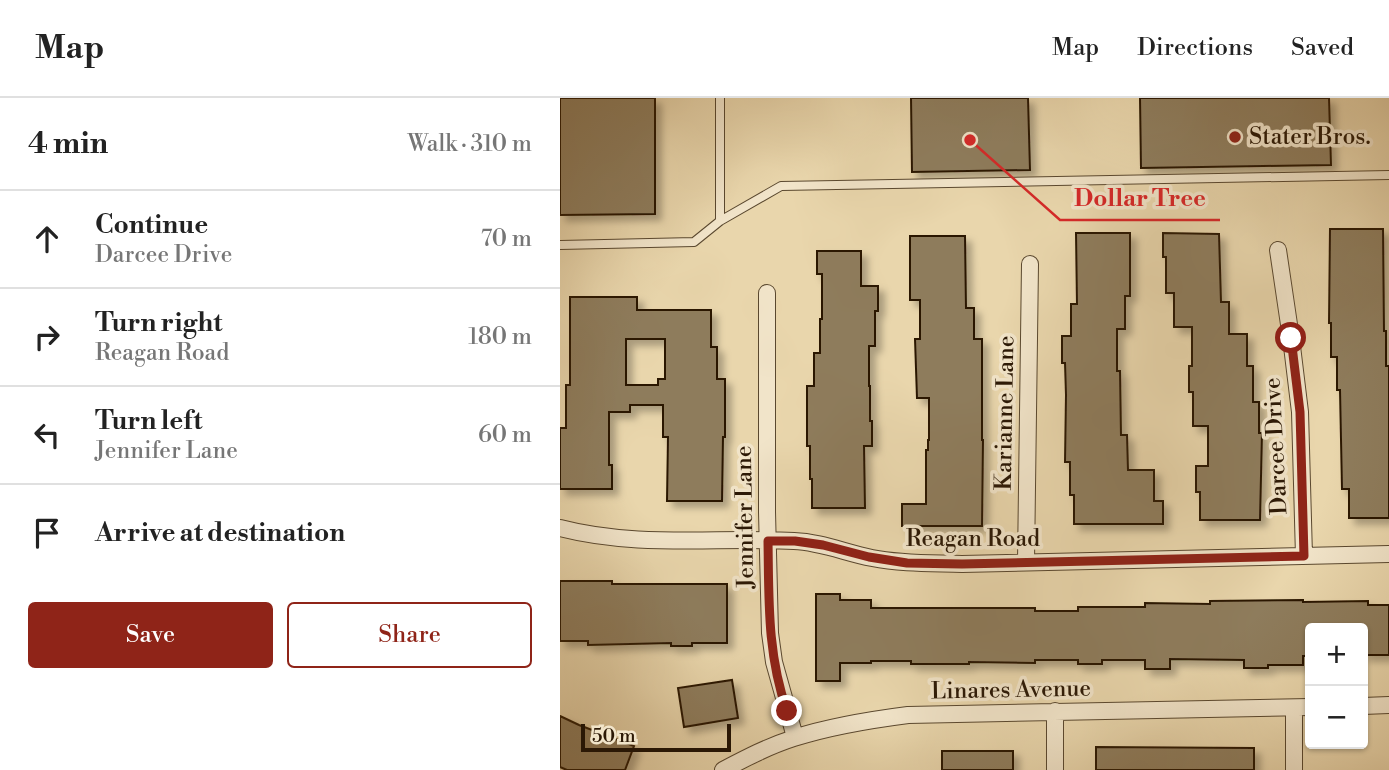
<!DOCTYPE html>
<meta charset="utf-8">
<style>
:root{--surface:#fff;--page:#f2f2f2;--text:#222;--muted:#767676;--line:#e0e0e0;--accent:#8f2418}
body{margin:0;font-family:"Libre Bodoni",serif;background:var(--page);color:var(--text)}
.controls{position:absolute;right:21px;bottom:21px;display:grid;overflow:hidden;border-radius:7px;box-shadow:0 2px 5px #0004}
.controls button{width:63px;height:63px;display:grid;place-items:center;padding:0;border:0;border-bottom:2px solid var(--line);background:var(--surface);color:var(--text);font:35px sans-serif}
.scale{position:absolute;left:21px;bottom:18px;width:150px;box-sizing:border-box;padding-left:7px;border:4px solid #2b1805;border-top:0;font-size:19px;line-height:24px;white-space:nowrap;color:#2b1805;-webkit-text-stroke:5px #f1e4c9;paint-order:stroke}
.stop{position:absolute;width:21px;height:21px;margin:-16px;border:5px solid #8f2418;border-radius:50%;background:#fff}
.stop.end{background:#8f2418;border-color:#fff;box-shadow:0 2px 7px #0008}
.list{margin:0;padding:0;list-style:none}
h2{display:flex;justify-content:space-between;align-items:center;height:91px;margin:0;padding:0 28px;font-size:30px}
h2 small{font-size:23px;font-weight:400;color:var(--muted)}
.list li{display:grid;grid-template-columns:46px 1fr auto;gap:21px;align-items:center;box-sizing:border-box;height:98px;padding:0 28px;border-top:2px solid var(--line)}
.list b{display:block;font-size:26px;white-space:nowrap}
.list p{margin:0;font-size:23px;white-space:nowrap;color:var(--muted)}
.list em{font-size:23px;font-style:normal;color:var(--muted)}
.actions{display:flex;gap:14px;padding:21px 28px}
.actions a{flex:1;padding:16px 0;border:2px solid var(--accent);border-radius:7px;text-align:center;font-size:24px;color:var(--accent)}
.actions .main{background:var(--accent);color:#fff}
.icon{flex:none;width:38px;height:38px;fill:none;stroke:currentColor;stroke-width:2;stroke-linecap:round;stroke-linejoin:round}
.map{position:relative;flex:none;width:829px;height:672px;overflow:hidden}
header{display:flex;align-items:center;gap:42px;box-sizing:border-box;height:98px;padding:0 35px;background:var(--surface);border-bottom:2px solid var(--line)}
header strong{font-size:33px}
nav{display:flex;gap:38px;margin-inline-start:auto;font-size:24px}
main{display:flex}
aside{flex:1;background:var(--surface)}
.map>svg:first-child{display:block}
.building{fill:#8e7b5c;stroke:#2b1805;stroke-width:2;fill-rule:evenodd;filter:url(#shadow)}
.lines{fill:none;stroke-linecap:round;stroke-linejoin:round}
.lane-casing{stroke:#5a482f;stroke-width:10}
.street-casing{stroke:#5a482f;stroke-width:18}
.lane{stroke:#f1e4c9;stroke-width:8}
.street{stroke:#f1e4c9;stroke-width:16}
.route{stroke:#8f2418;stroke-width:9}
.poi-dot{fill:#8f2418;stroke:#f1e4c9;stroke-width:2.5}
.labels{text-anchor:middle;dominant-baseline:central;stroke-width:7;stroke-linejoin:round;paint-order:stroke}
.poi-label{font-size:23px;fill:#2b1805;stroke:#f1e4c9;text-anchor:start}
.street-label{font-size:23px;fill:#2b1805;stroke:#f1e4c9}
.leader{fill:none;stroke:#d62828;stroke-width:2.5}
.callout-dot{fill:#d62828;stroke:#f1e4c9;stroke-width:2.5}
.callout-label{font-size:24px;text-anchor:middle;font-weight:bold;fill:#d62828;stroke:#f1e4c9;stroke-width:7;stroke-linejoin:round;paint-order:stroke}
</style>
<header>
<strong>Map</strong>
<nav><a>Map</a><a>Directions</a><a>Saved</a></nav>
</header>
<main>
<aside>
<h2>4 min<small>Walk · 310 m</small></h2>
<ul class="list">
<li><svg class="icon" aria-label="ahead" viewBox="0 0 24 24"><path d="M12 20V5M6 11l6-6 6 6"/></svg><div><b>Continue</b><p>Darcee Drive</p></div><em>70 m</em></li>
<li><svg class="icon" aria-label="right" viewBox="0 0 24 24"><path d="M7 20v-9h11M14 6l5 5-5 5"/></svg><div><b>Turn right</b><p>Reagan Road</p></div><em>180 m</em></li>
<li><svg class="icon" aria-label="left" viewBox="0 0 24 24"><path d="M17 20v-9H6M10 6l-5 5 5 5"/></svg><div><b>Turn left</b><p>Jennifer Lane</p></div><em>60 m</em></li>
<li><svg class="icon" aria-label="arrive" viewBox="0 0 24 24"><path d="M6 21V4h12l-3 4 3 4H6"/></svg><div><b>Arrive at destination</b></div></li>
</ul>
<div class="actions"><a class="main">Save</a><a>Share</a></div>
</aside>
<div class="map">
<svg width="829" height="672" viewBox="0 0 829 672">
<defs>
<filter id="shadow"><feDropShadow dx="6" dy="6" stdDeviation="3.5" flood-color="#0004"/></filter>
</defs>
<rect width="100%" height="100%" fill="#e9d6ac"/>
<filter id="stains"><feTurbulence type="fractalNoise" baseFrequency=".00286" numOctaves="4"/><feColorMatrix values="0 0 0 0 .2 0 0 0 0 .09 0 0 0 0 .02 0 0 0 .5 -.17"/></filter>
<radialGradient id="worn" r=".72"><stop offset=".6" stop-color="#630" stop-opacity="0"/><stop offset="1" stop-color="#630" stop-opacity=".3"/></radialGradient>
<!-- building -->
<path class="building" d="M0 0H95V116L0 117Z
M351 0H468L470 72 352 74Z
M580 0H769L771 67 581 70Z
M770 131H823L824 233H826V268H829V420H789V391H782L780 292H777V259H771V225H769Z
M516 135H570V198H565V231H557V273H560L561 337H567L568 372H594V403H603V426H514V397H510V364H505L506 297 505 265H502V238H511V206H517Z
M603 135 659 136 661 204H669V236H687V268H693V304H699V335H702L700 422H640V394H636V368H648V328H633V294H629V268H632V229H614V195H606V159H603Z
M350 138H405L406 210H414V241H422V342H423L422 428H342V406H366V352H368V342H369V300H357L355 241H360V202H350Z
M257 153H301V188H318V213H315V248H309V288H310V323H312V348H304L305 410H252V381H250V348H247V288H254V255H260V221H262V176H257Z
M10 199H77V212H151V249H157V281H165V339H163L162 403H107L108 339H103V307H70V314H49V367H52V391H0V330H6V287H10ZM66 241H105V281H98V287H66Z
M0 483H52V486H167V545H132V548H111V545L28 547V543H0Z
M256 496H280V502H311V510H475V513H518V509H585V505L650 506V503L743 502V504L808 503V507H829V557H803V530H750V558H743V567H708V570H684V562L610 561V571H585V562H542V566H518V562H475V565L409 564V566H351V563H311V565H280V583H256Z
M172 582 178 620 124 629 118 590Z
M0 618 19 627 74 648 65 672H7L0 669Z
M536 649 694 650V672H536Z
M382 653H453V672H382Z"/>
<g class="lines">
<defs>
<path id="lane" d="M160 123 221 88 829 77
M0 147 134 144 160 123V0"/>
<path id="street" d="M718 152 731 240 740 314 744 458
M207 195V414L210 535 214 564 235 639
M0 430C76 450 156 439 234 443 261 444 286 455 312 460 342 466 372 465 402 466L829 456
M466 464 470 166
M803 608 829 607
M734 610V672
M495 613V672
M163 672C186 660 209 648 234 640 271 628 309 622 348 617L750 609"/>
</defs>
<!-- lane casing -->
<use href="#lane" class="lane-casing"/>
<!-- street casing -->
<use href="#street" class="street-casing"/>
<!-- lane -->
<use href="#lane" class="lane"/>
<!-- street -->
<use href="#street" class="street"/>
</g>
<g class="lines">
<!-- route -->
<path class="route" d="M227 613C207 556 209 501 208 443H235L263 447 309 459 347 465 402 466 744 458 740 314 731 240"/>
</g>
<!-- markers -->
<circle class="poi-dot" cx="675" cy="39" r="7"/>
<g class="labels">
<!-- poi labels -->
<g class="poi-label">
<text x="689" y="39">Stater Bros.</text>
</g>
<!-- street labels -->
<g class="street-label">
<text transform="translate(445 315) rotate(-89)">Karianne Lane</text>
<text transform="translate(716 348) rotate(-93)">Darcee Drive</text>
<text transform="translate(185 419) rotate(-91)">Jennifer Lane</text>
<text x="413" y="441">Reagan Road</text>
<text transform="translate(451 592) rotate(-1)">Linares Avenue</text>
</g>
</g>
<!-- callouts -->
<path class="leader" d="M410 42L500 122H660"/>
<circle class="callout-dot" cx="410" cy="42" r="7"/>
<g class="callout-label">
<text x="580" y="108">Dollar Tree</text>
</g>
<rect width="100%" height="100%" filter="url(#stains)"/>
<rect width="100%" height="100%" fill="url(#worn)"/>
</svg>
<div class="controls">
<button>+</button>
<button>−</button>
</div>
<div class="scale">50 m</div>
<div class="stop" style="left:731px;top:240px"></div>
<div class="stop end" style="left:227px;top:613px"></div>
</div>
</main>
